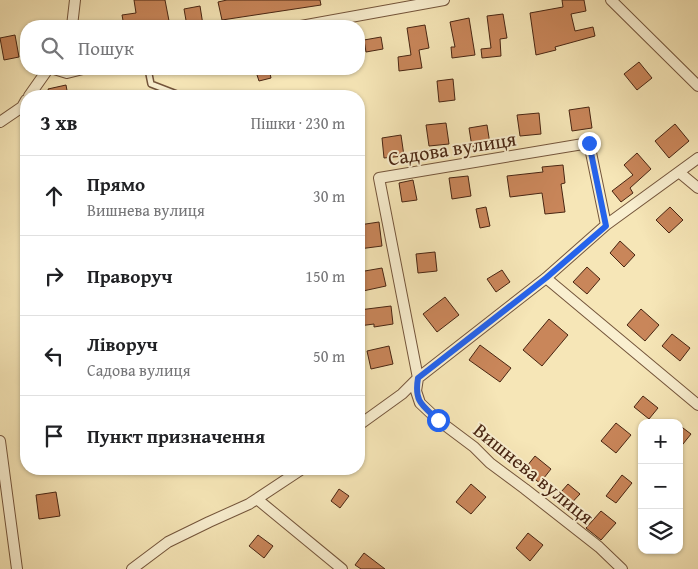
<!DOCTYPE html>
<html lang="uk">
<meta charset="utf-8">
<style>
:root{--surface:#fff;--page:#f6f6f6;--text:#202124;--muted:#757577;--line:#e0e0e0}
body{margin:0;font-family:"Gentium Book Plus",serif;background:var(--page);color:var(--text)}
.controls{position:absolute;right:15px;bottom:15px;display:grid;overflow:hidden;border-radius:10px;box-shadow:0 1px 4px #0004}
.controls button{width:45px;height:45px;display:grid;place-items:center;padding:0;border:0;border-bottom:1px solid var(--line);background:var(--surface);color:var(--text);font:25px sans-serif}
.stop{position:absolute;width:15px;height:15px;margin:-11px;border:4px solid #2563eb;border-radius:50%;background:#fff}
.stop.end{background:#2563eb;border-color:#fff;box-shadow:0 1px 5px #0008}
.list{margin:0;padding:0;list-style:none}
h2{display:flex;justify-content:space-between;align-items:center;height:65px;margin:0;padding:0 20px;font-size:21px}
h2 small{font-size:16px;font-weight:400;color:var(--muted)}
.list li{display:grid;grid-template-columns:32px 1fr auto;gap:15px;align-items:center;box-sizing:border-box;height:80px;padding:0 20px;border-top:1px solid var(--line)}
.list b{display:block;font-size:19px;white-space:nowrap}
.list p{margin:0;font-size:16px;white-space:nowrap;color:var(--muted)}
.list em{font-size:16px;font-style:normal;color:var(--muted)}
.icon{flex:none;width:28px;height:28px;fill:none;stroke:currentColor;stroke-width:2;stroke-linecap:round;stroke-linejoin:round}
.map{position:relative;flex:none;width:698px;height:569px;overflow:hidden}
.search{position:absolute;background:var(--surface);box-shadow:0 1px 4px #0004;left:20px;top:20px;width:345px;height:55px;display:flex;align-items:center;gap:12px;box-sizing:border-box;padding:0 18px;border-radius:20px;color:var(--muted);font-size:19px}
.panel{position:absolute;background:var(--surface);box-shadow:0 1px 4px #0004;left:20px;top:90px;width:345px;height:385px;border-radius:20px}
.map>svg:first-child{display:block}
.building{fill:#c9865a;stroke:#482512}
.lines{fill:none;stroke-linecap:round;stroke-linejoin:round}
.service-casing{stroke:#74553b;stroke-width:8}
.minor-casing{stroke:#74553b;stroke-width:12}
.service{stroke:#f9efd0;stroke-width:5}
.minor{stroke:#f9efd0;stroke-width:10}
.route{stroke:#2563eb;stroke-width:6}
.labels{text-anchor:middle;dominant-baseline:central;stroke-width:4;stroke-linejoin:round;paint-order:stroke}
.street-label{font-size:20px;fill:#482512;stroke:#f9efd0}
</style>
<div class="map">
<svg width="698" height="569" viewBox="0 0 698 569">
<rect width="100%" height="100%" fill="#f6e6b7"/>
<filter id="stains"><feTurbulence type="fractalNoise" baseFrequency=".004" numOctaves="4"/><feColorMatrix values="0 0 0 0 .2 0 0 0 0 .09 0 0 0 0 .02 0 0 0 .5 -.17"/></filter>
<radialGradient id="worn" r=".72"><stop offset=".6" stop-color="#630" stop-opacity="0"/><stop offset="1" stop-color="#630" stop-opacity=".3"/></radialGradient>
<!-- building -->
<path class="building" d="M134 0H165L170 26H124L122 15 136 13Z
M227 0H320L321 5 222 20 218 2Z
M562 0H584L586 11 571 14 575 31 593 27 595 36 555 47 556 50 536 55 530 13 563 7Z
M200 6 203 25 187 26 184 9Z
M503 14 507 38 500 39 501 56 482 58 481 49 491 48 487 16Z
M469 18 475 55 452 58 451 47H455L450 22Z
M425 25 429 48 419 50 422 68 399 71 398 57 411 55 407 28Z
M15 35 19 57 4 60 0 38Z
M381 37 383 49 366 52 364 40Z
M639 62 652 78 637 90 624 74Z
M255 69H269L271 78 259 81Z
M453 79 455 100 439 102 437 81Z
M66 85 68 96H50L48 89Z
M589 107 592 128 572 131 569 110Z
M539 113 541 134 520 136 517 115Z
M446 123 449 144 429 146 426 125Z
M675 124 689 141 669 158 655 141Z
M487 125 490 144 472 147 469 128Z
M401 135 404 156 384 158 382 138Z
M637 153 651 169 630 188 633 193 621 202 612 191 633 175 624 165Z
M563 165 565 183 561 184 565 212 545 214 542 193 510 197 507 176 543 172 542 167Z
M468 176 471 196 452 199 449 178Z
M413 180 417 200 402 202 399 183Z
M486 207 490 226 480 228 476 209Z
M670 207 683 220 669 233 656 220Z
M379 222 382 246 359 249V225Z
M620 241 635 255 624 267 610 253Z
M435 252 437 271 418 273 416 254Z
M587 267 600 279 587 294 573 282Z
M382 268 386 286 363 291 359 272Z
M502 270 510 282 496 292 487 279Z
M445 297 459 315 437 332 423 314Z
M391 306 393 324 374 327V324L359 326V310Z
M641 309 659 325 645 341 627 325Z
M549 319 568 335 542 366 523 350Z
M672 334 690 348 680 361 662 346Z
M480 345 511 368 500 382 469 360Z
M389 346 393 364 371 369 367 351Z
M643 396 658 408 649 419 634 407Z
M616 423 631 435 616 453 601 441Z
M679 425 691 434 679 449Z
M535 456 551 469 540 483 523 471Z
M622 475 632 483 616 503 606 496Z
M471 484 486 497 471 514 456 502Z
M568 484 580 494 565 510 554 500Z
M339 489 349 496 340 508 331 501Z
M56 492 60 516 39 519 36 495Z
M601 511 616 523 601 540 586 528Z
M528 533 543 545 530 561 516 548Z
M258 535 273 546 264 558 249 546Z
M364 553 385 569H361L355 565Z"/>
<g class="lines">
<defs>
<path id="service" d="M148 69 151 84 182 96"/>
<path id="minor" d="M611 0 698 86
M72 26 75 0
M301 26 444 0
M54 69 67 73 83 69
M29 96 48 69
M0 122 22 107 26 100
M680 173 698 188
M606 225 589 143 379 178 418 378 416 391 420 403 438 420 474 447 490 463 525 489 599 547 622 569
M546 278 698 405
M359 425 402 394 418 378 546 278 606 225 698 158
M0 441 17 569
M257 499 342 569
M132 569 168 542 209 522 249 504 302 469"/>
</defs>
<!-- service casing -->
<use href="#service" class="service-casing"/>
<!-- minor casing -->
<use href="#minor" class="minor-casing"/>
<!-- service -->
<use href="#service" class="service"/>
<!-- minor -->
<use href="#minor" class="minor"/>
</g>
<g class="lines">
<!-- route -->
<path class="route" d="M438 420C422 405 414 402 418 378L546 278 606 226 589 143"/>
</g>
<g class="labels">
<!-- street labels -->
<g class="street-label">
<text transform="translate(452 148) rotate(-9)">Садова вулиця</text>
<text transform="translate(534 473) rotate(39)">Вишнева вулиця</text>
</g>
</g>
<rect width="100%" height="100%" filter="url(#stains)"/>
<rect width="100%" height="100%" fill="url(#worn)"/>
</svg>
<div class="controls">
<button>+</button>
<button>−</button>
<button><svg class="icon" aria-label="layers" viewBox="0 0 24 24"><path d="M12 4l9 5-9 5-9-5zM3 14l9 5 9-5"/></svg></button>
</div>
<div class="stop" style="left:438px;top:420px"></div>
<div class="stop end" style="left:589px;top:143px"></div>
<div class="search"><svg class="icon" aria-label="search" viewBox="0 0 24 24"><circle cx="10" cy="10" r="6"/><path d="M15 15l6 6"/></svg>Пошук</div>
<section class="panel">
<h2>3 хв<small>Пішки · 230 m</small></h2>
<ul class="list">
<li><svg class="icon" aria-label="ahead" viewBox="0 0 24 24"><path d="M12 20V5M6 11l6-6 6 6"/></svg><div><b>Прямо</b><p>Вишнева вулиця</p></div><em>30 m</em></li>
<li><svg class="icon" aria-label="right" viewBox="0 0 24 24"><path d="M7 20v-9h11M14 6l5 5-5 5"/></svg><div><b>Праворуч</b></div><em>150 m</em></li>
<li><svg class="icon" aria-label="left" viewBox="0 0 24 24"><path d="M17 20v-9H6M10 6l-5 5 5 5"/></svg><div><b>Ліворуч</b><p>Садова вулиця</p></div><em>50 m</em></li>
<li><svg class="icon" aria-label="arrive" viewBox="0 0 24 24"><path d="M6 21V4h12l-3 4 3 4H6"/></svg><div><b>Пункт призначення</b></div></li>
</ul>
</section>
</div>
